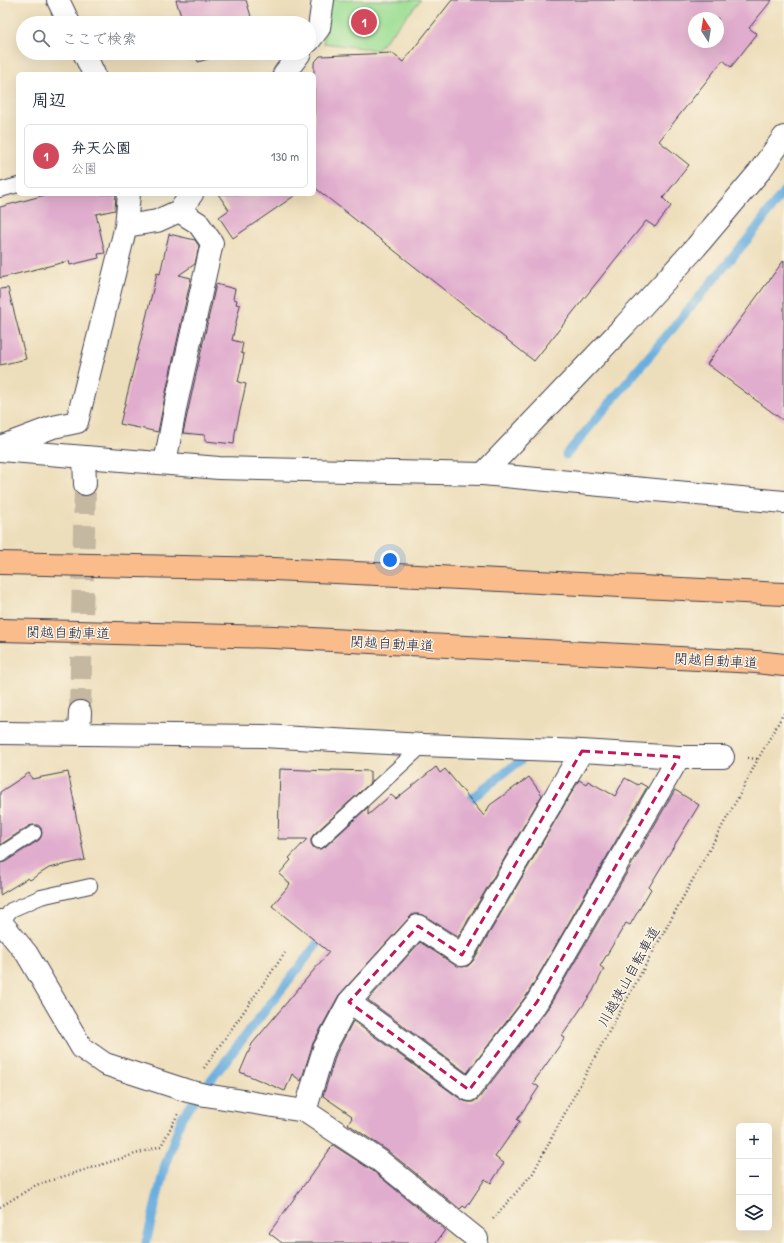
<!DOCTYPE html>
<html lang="ja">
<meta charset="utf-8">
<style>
:root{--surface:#fff;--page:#f2f2f3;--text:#1f2937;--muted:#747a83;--line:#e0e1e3;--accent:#d1495b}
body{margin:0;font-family:"Patrick Hand","Klee One",sans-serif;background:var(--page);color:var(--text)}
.controls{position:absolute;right:12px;bottom:12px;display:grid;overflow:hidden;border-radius:6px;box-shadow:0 4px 16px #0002}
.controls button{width:36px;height:36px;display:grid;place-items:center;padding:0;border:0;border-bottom:1px solid var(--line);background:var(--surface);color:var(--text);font:20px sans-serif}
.compass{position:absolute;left:688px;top:12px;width:36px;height:36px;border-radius:50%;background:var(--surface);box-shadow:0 4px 16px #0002;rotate:348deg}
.you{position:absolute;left:390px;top:560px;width:14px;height:14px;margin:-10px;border:3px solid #fff;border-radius:50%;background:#1a73e8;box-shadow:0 0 0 6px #1a73e833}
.badge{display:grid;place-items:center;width:26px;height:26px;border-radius:50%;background:var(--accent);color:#fff;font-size:13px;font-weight:700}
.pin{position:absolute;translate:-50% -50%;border:2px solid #fff;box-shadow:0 1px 4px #0006}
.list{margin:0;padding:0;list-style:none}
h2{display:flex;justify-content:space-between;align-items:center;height:52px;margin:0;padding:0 16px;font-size:17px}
h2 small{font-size:13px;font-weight:400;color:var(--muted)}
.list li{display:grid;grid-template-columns:26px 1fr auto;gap:12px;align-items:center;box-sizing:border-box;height:64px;margin:0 8px 8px;padding:0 8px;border:1px solid var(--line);border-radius:6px}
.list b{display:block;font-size:15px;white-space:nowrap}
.list p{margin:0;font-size:13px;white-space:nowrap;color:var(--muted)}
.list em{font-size:13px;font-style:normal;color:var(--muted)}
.icon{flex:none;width:22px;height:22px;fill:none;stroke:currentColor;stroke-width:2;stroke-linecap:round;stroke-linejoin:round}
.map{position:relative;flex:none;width:784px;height:1243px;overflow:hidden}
.search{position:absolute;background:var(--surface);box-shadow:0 4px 16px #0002;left:16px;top:16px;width:300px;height:44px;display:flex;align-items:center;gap:10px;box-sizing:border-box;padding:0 14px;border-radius:22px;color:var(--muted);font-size:15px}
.panel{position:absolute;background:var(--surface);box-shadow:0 4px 16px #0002;left:16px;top:72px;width:300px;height:124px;border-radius:6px}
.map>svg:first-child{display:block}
.green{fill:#9dde95;stroke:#608068}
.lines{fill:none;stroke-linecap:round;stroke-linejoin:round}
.stream{stroke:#6aaedf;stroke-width:9}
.building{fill:#e1adce;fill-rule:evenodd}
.minor-tunnel{stroke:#c4b8a1;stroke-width:22;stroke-dasharray:22 11;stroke-linecap:butt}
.service-casing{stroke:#403e4e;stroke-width:16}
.minor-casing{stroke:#403e4e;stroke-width:24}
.motorway-casing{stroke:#403e4e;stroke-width:24}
.path{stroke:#403e4e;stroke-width:2.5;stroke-dasharray:1 3;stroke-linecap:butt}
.service{stroke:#fff;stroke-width:14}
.minor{stroke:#fff;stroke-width:22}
.motorway{stroke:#f9bc8a;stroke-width:22}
.marked{fill:none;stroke:#c2185b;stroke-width:3;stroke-dasharray:8 5;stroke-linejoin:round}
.labels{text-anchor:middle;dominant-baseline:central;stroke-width:3;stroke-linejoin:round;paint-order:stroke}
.street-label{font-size:14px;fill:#22223b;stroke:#fcf5e5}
</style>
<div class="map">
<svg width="784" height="1243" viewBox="0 0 784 1243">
<rect width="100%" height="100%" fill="#fcf5e5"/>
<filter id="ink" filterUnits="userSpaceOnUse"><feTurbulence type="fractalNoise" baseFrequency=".025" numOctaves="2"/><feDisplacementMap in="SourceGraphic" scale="8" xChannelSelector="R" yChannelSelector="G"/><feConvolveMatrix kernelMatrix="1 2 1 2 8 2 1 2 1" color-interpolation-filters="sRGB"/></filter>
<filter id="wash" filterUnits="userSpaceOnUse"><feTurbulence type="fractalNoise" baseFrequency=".012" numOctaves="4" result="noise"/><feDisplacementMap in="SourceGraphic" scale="16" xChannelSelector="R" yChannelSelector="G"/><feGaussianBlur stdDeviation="0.9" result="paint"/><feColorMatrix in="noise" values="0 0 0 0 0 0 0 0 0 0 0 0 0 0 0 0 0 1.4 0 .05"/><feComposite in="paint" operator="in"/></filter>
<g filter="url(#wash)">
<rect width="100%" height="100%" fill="#eddebb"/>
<!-- green -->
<path class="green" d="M331 0H421L377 50 323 43Z"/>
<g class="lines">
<!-- stream -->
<path class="stream" d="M566 455 752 234 784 191
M462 806 521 760
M146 1243 165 1165 182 1117 324 935"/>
</g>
<g id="blocks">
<!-- building -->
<path class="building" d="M176 0H246L253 23H183Z
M452 0H772L749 28 757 34 731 67 723 60 659 141 689 165 663 198 671 206 655 227 646 221 534 361 314 187V63L320 56 392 53 403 62ZM694 18H718V42H694Z
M190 53H227L198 62 197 58 192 59Z
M49 194H116L115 210 96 214 105 253 98 254 99 258 70 265 69 261 0 278V207Z
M218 194H297L233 238 219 217 229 210Z
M169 234 195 240 199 246 195 264 179 275 191 278 164 401 158 432 120 424 157 273 160 274Z
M784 260V421L707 364Z
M216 284 235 289 233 299 237 300 236 304 240 305 232 340 243 343 241 353 244 354 238 382 246 384 235 433 234 444 205 441V435L183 433Z
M8 288 26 359 0 365V289Z
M436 767 440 773 445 769 484 816 490 805 529 777 542 795 458 937 425 916 419 914H413L409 918 339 995 313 1043 301 1081 292 1074 285 1091 240 1072 252 1044 329 952 272 906 290 884 279 874 291 860 289 858 307 839H278L280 769 331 771V770L370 771V783L313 835 311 839V843L313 847 316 849H320L325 847 368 807V815L391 795 396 799Z
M68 772 75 806H74L85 860 49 868 30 880 28 878 0 895V863L5 862 39 840 41 837 42 833 41 828 38 825H33L29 826 0 845V792L29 773 32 779Z
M625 778 638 785 640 783 647 787 527 995 467 1073 368 1000 420 942 455 965 462 967 468 966 473 961 579 780 586 784 588 781 615 796Z
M675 790 699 805 649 887 651 889 630 925 626 923 600 966 604 969 593 991 562 1036 565 1038 533 1083 539 1087 517 1120 520 1121 495 1157 504 1163 491 1183 485 1179 466 1208 463 1206 460 1209 388 1151 348 1124 352 1118 351 1117 352 1116 323 1096 336 1054 353 1021 462 1100 468 1102H473L479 1098 548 1008Z
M333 1145 373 1171 445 1230 436 1243H282L269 1233Z"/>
</g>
</g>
<g filter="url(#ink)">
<use href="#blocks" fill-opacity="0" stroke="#403e4e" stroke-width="1"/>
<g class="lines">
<!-- minor-tunnel -->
<path class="minor-tunnel" d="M80 712 85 484"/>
<defs>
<path id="service" d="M0 190 18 185
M319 841 423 745
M0 855 34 833
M2 922 11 910 41 897 90 886"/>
<path id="minor" d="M58 0 69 23
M309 41 319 28 323 0
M84 53 94 74
M284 74 300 53
M126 226 157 221 179 211 192 194
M0 447 53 427 77 422 126 226 129 194
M0 450 219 468 483 474 784 502
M84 457 85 484
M165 463 176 404 212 243 198 223 179 211
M483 474 625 325 696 247 759 172 784 137
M0 733 263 736 423 745 582 751 679 757H723
M79 734 80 712
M0 921 27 954 82 1048 105 1064 188 1091 205 1095 305 1111 380 1161 477 1239
M349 1002 469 1090 537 1002 679 757
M305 1111 324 1049 349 1002 418 926 462 955 582 751"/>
<path id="motorway" d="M0 563 274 569 784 594
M0 630 274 637 756 662 784 665"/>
</defs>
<!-- service casing -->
<use href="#service" class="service-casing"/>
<!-- minor casing -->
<use href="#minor" class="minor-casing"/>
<!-- motorway casing -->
<use href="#motorway" class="motorway-casing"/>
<!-- path -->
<path class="path" d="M748 758 758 759
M204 1068 285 953
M0 1207 36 1185 161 1146 178 1114
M493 1219 533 1173 590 1066 740 794 758 759 784 713"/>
<!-- service -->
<use href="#service" class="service"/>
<!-- minor -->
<use href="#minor" class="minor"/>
<!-- motorway -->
<use href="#motorway" class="motorway"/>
</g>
</g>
<!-- marked area -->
<path class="marked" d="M582 751 679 757 537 1002 469 1090 349 1002 418 926 462 955Z"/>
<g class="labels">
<!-- street labels -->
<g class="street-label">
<text transform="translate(68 632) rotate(1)">関越自動車道</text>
<text transform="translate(392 643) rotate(3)">関越自動車道</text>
<text transform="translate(716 660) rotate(3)">関越自動車道</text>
<text transform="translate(628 976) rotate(-61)">川越狭山自転車道</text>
</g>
</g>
</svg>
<div class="controls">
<button>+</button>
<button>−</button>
<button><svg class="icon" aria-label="layers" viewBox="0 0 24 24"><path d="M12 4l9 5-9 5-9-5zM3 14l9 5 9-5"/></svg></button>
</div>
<svg class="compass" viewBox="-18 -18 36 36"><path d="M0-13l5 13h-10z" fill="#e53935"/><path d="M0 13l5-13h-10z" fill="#747a83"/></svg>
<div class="you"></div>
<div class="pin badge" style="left:364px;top:22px">1</div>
<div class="search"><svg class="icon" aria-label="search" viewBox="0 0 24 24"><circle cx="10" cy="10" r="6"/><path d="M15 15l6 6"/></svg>ここで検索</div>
<section class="panel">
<h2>周辺<small></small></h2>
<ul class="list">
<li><span class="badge">1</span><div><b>弁天公園</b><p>公園</p></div><em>130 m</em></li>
</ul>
</section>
</div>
